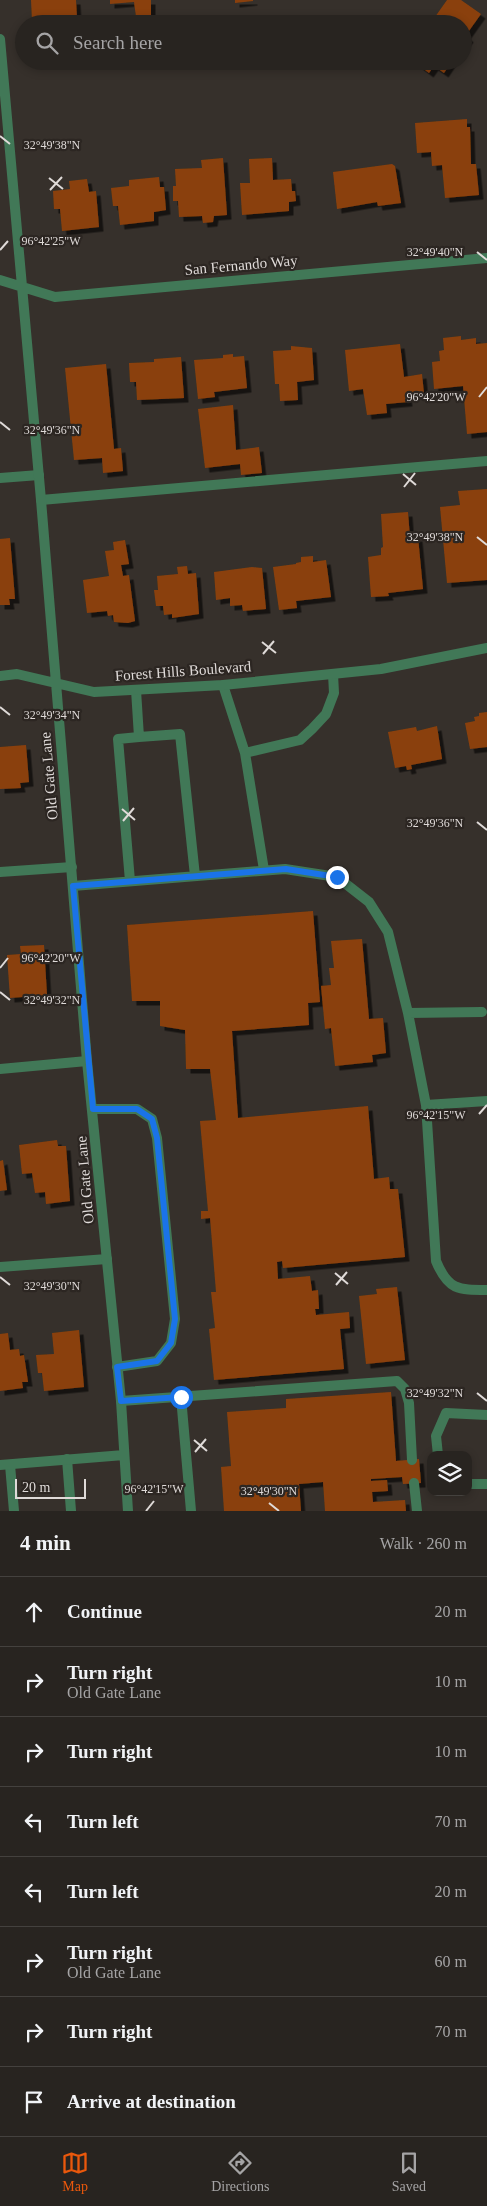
<!DOCTYPE html>
<meta charset="utf-8">
<style>
:root{--surface:#282420;--page:#34302d;--text:#f1f3f6;--muted:#a5a4a5;--line:#44413e;--accent:#ea580c}
body{margin:0;font-family:Georgia,serif;background:var(--page);color:var(--text)}
.controls{position:absolute;right:15px;bottom:15px;display:grid;overflow:hidden;border-radius:10px;box-shadow:0 2px 8px #0003}
.controls button{width:45px;height:45px;display:grid;place-items:center;padding:0;border:0;border-bottom:1px solid var(--line);background:var(--surface);color:var(--text);font:25px sans-serif}
.scale{position:absolute;left:15px;bottom:12px;width:71px;box-sizing:border-box;padding-left:5px;border:2px solid #dfdad8;border-top:0;font-size:14px;line-height:18px;white-space:nowrap;color:#dfdad8;-webkit-text-stroke:4px #2c2622;paint-order:stroke}
.stop{position:absolute;width:15px;height:15px;margin:-11px;border:4px solid #1a73e8;border-radius:50%;background:#fff}
.stop.end{background:#1a73e8;border-color:#fff;box-shadow:0 1px 5px #0008}
.list{margin:0;padding:0;list-style:none}
h2{display:flex;justify-content:space-between;align-items:center;height:65px;margin:0;padding:0 20px;font-size:21px}
h2 small{font-size:16px;font-weight:400;color:var(--muted)}
.list li{display:grid;grid-template-columns:32px 1fr auto;gap:15px;align-items:center;box-sizing:border-box;height:70px;padding:0 20px;border-top:1px solid var(--line)}
.list b{display:block;font-size:19px;white-space:nowrap}
.list p{margin:0;font-size:16px;white-space:nowrap;color:var(--muted)}
.list em{font-size:16px;font-style:normal;color:var(--muted)}
.icon{flex:none;width:28px;height:28px;fill:none;stroke:currentColor;stroke-width:2;stroke-linecap:round;stroke-linejoin:round}
.map{position:relative;flex:none;width:487px;height:1511px;overflow:hidden}
.search{position:absolute;background:var(--surface);box-shadow:0 2px 8px #0003;left:15px;right:15px;top:15px;height:55px;display:flex;align-items:center;gap:12px;box-sizing:border-box;padding:0 18px;border-radius:28px;color:var(--muted);font-size:19px}
.sheet{height:625px;background:var(--surface)}
nav{display:flex;justify-content:space-around;align-items:center;box-sizing:border-box;height:70px;border-top:1px solid var(--line);background:var(--surface);font-size:14px;color:var(--muted)}
nav a{display:grid;justify-items:center;gap:2px}
nav .on{color:var(--accent)}
.map>svg:first-child{display:block}
.building{fill:#8a400b;filter:url(#shadow)}
.lines{fill:none;stroke-linecap:round;stroke-linejoin:round}
.lane{stroke:#417857;stroke-width:10}
.street{stroke:#417857;stroke-width:10}
.route{stroke:#1a73e8;stroke-width:6}
.ticks{fill:none;stroke:#dfdad8;stroke-width:2}
.labels{text-anchor:middle;dominant-baseline:central;stroke-width:4.5;stroke-linejoin:round;paint-order:stroke}
.street-label{font-size:15px;fill:#dfdad8;stroke:#2c2622}
.ticks-label{font-size:12px;text-anchor:middle;fill:#dfdad8;stroke:#2c2622;stroke-width:4.5;stroke-linejoin:round;paint-order:stroke}
</style>
<div class="map">
<svg width="487" height="1511" viewBox="0 0 487 1511">
<defs>
<filter id="shadow"><feDropShadow dx="4.5" dy="4.5" stdDeviation="0" flood-color="#0009"/></filter>
</defs>
<rect width="100%" height="100%" fill="#36302b"/>
<!-- building -->
<path class="building" d="M31 0H76L77 18 32 21Z
M110 0H151V24H137L134 2 110 4Z
M235 0H253V1L235 3Z
M447 0H461L481 14 466 35 469 38 463 46V24H430Z
M413 61H452L444 73 434 66 429 73Z
M467 119V127H470L471 164H476L479 195 445 198 442 165 432 166 431 152 417 153 415 123Z
M223 158 227 215 214 216 213 222 203 223 202 216 179 217 178 201H173V186H176L175 169 202 168 201 160Z
M272 158 273 180 291 179 292 191H295L296 201 289 202V211L242 215 240 183H250L249 159Z
M392 164 395 166 401 203 378 206 377 202 337 209 333 172Z
M159 177 160 187H164L166 210 154 212V221L120 225 118 206H113L111 188 129 186V180Z
M87 179 89 192 96 191 99 227 62 231 60 209H54L53 191 70 189 69 181Z
M461 336V340L476 338V344L487 343V432L467 434 463 386 434 389 432 362 440 361 439 351 444 350 443 338Z
M400 344 404 377 422 374 424 394 407 395 408 402 386 404 387 413 367 415 363 389 349 391 345 350Z
M291 346 312 348 314 380 297 382 298 400 280 401 279 384H275L273 351 291 350Z
M233 354V357L244 356 247 388 214 392 215 397 198 399 194 360 223 358V355Z
M181 357 184 398 137 400 136 382H130L129 363 154 362V359Z
M106 364 114 449 121 448 123 471 103 473 102 458 74 460 65 368Z
M233 405 236 450 259 447 262 473 241 475 240 464 205 468 198 409Z
M487 489V580L447 583 440 507 460 505 458 491Z
M408 512 410 538 418 537 423 589 388 593 389 596 371 597 368 557 381 555V548L383 547 381 514Z
M10 538 15 599H9L10 605H0V539Z
M125 540 129 564 121 565 123 576 129 575 135 621 128 623 114 622 113 615 108 616 107 611 87 613 83 580 109 576 105 551 114 550 113 542Z
M313 556V562L326 560 331 597 296 601 297 608 279 610 273 567 296 564V563L301 562V557Z
M187 566 188 574 196 573 199 614 172 618V614L164 615 163 606H156L154 590H158L157 576 178 574 177 567Z
M252 567 262 568 266 609 243 611 242 605 230 606V598L216 600 214 572Z
M487 712V747L470 749 465 723 475 721 474 717 479 716V713Z
M437 726 442 759 411 765 412 769 407 770 406 766 395 768 388 732 416 727 417 731Z
M26 745 29 782 20 783 21 788 0 789V747Z
M313 911 320 1002 308 1003 309 1025 232 1031 238 1118 368 1106 374 1179 389 1177 390 1189H398L405 1257 283 1268 282 1261 277 1262 278 1279 310 1276 312 1291 318 1290 319 1309H315L316 1315 349 1312 350 1328 340 1329 344 1369 214 1380 209 1329 215 1328 211 1292H216L210 1218 201 1219V1211H208L200 1121 216 1120 210 1069H186L185 1030 160 1026V1001H132L127 925Z
M362 939 369 1019 383 1018 386 1053 372 1055 373 1062 335 1066 331 1028 325 1029 321 986 331 985 329 968H334L331 941Z
M44 945 47 995 10 998 7 955 21 954 20 946Z
M57 1140 58 1146H66L70 1201 46 1204 45 1192 35 1193 32 1173 22 1174 19 1145Z
M3 1160 7 1190 0 1191V1161Z
M397 1287 405 1360 366 1364 359 1296 377 1294 376 1289Z
M79 1330 84 1387 44 1391 42 1373H38L36 1355 54 1354 52 1333Z
M8 1333 10 1350 19 1349 20 1356 24 1355 28 1382H22L23 1388 0 1391V1334Z
M391 1392 396 1461 419 1459 421 1483 403 1484 402 1477 371 1479V1481L387 1480 388 1491 372 1492 373 1502 405 1500 406 1511H325L323 1482 299 1484 301 1511H224L221 1467 231 1466 227 1412 286 1408V1399Z"/>
<g class="lines">
<!-- lane -->
<path class="lane" d="M0 478 39 475
M41 500 487 461
M223 685 245 753 264 870
M139 737 180 734 195 876
M245 753 300 740 312 729 326 714 334 693 333 674
M0 872 72 867
M130 881 118 739 139 737 136 690
M73 886 285 869 337 877 369 902 388 932 408 1013
M487 1101 426 1105 436 1261C448 1290 458 1290 487 1290
M426 1105 408 1013 482 1012
M93 1109H137L152 1119 157 1138 175 1319 171 1343 157 1361 117 1367
M0 1267 107 1259
M181 1397 191 1511
M121 1401 397 1381 405 1389 409 1403 412 1460
M438 1455 436 1436 446 1413 487 1415
M67 1459 71 1511
M10 1465 14 1511
M414 1483 417 1511
M468 1484H487"/>
<!-- street -->
<path class="street" d="M0 39 41 500 87 1061 121 1401 128 1511
M0 280 55 297 487 258
M0 676 17 674 94 692 223 685 381 669 487 648
M0 1069 87 1061
M0 1465 124 1455"/>
</g>
<g class="lines">
<!-- route -->
<path class="route" d="M181 1397 121 1401 117 1367 157 1361 171 1343 175 1319 157 1138 152 1119 137 1109H93L73 886 286 869 337 877"/>
</g>
<!-- ticks -->
<path class="ticks" d="M0 136 10 144M49 178 63 189M50 190 62 177M0 250 8 241M477 252 487 260M479 397 487 387M0 422 10 430M403 474 416 485M404 487 415 473M477 537 487 545M262 642 276 653M263 654 274 641M0 707 10 715M122 809 135 820M123 821 134 808M477 822 487 830M0 968 8 958M0 992 10 1000M479 1114 487 1105M335 1273 348 1284M0 1277 10 1285M336 1285 347 1272M477 1393 487 1401M194 1440 207 1451M195 1452 206 1439M269 1503 279 1511M146 1511 154 1501"/>
<g class="labels">
<!-- street labels -->
<g class="street-label">
<text transform="translate(241 265) rotate(-5)">San Fernando Way</text>
<text transform="translate(183 671) rotate(-4)">Forest Hills Boulevard</text>
<text transform="translate(49 776) rotate(-95)">Old Gate Lane</text>
<text transform="translate(85 1180) rotate(-95)">Old Gate Lane</text>
</g>
</g>
<g class="ticks-label">
<text x="52" y="149">32°49'38"N</text>
<text x="51" y="245">96°42'25"W</text>
<text x="435" y="256">32°49'40"N</text>
<text x="436" y="401">96°42'20"W</text>
<text x="52" y="434">32°49'36"N</text>
<text x="435" y="541">32°49'38"N</text>
<text x="52" y="719">32°49'34"N</text>
<text x="435" y="827">32°49'36"N</text>
<text x="51" y="962">96°42'20"W</text>
<text x="52" y="1004">32°49'32"N</text>
<text x="436" y="1119">96°42'15"W</text>
<text x="52" y="1290">32°49'30"N</text>
<text x="435" y="1397">32°49'32"N</text>
<text x="154" y="1493">96°42'15"W</text>
<text x="269" y="1495">32°49'30"N</text>
</g>
</svg>
<div class="controls">
<button><svg class="icon" aria-label="layers" viewBox="0 0 24 24"><path d="M12 4l9 5-9 5-9-5zM3 14l9 5 9-5"/></svg></button>
</div>
<div class="scale">20 m</div>
<div class="stop" style="left:181px;top:1397px"></div>
<div class="stop end" style="left:337px;top:877px"></div>
<div class="search"><svg class="icon" aria-label="search" viewBox="0 0 24 24"><circle cx="10" cy="10" r="6"/><path d="M15 15l6 6"/></svg>Search here</div>
</div>
<section class="sheet">
<h2>4 min<small>Walk · 260 m</small></h2>
<ul class="list">
<li><svg class="icon" aria-label="ahead" viewBox="0 0 24 24"><path d="M12 20V5M6 11l6-6 6 6"/></svg><div><b>Continue</b></div><em>20 m</em></li>
<li><svg class="icon" aria-label="right" viewBox="0 0 24 24"><path d="M7 20v-9h11M14 6l5 5-5 5"/></svg><div><b>Turn right</b><p>Old Gate Lane</p></div><em>10 m</em></li>
<li><svg class="icon" aria-label="right" viewBox="0 0 24 24"><path d="M7 20v-9h11M14 6l5 5-5 5"/></svg><div><b>Turn right</b></div><em>10 m</em></li>
<li><svg class="icon" aria-label="left" viewBox="0 0 24 24"><path d="M17 20v-9H6M10 6l-5 5 5 5"/></svg><div><b>Turn left</b></div><em>70 m</em></li>
<li><svg class="icon" aria-label="left" viewBox="0 0 24 24"><path d="M17 20v-9H6M10 6l-5 5 5 5"/></svg><div><b>Turn left</b></div><em>20 m</em></li>
<li><svg class="icon" aria-label="right" viewBox="0 0 24 24"><path d="M7 20v-9h11M14 6l5 5-5 5"/></svg><div><b>Turn right</b><p>Old Gate Lane</p></div><em>60 m</em></li>
<li><svg class="icon" aria-label="right" viewBox="0 0 24 24"><path d="M7 20v-9h11M14 6l5 5-5 5"/></svg><div><b>Turn right</b></div><em>70 m</em></li>
<li><svg class="icon" aria-label="arrive" viewBox="0 0 24 24"><path d="M6 21V4h12l-3 4 3 4H6"/></svg><div><b>Arrive at destination</b></div></li>
</ul>
</section>
<nav>
<a class="on"><svg class="icon" aria-label="map" viewBox="0 0 24 24"><path d="M3 6l6-2 6 2 6-2v14l-6 2-6-2-6 2zM9 4v14M15 6v14"/></svg>Map</a>
<a><svg class="icon" aria-label="directions" viewBox="0 0 24 24"><path d="M12 3l9 9-9 9-9-9zM9 14v-3h6M13 9l2 2-2 2"/></svg>Directions</a>
<a><svg class="icon" aria-label="saved" viewBox="0 0 24 24"><path d="M7 4h10v16l-5-4-5 4z"/></svg>Saved</a>
</nav>
